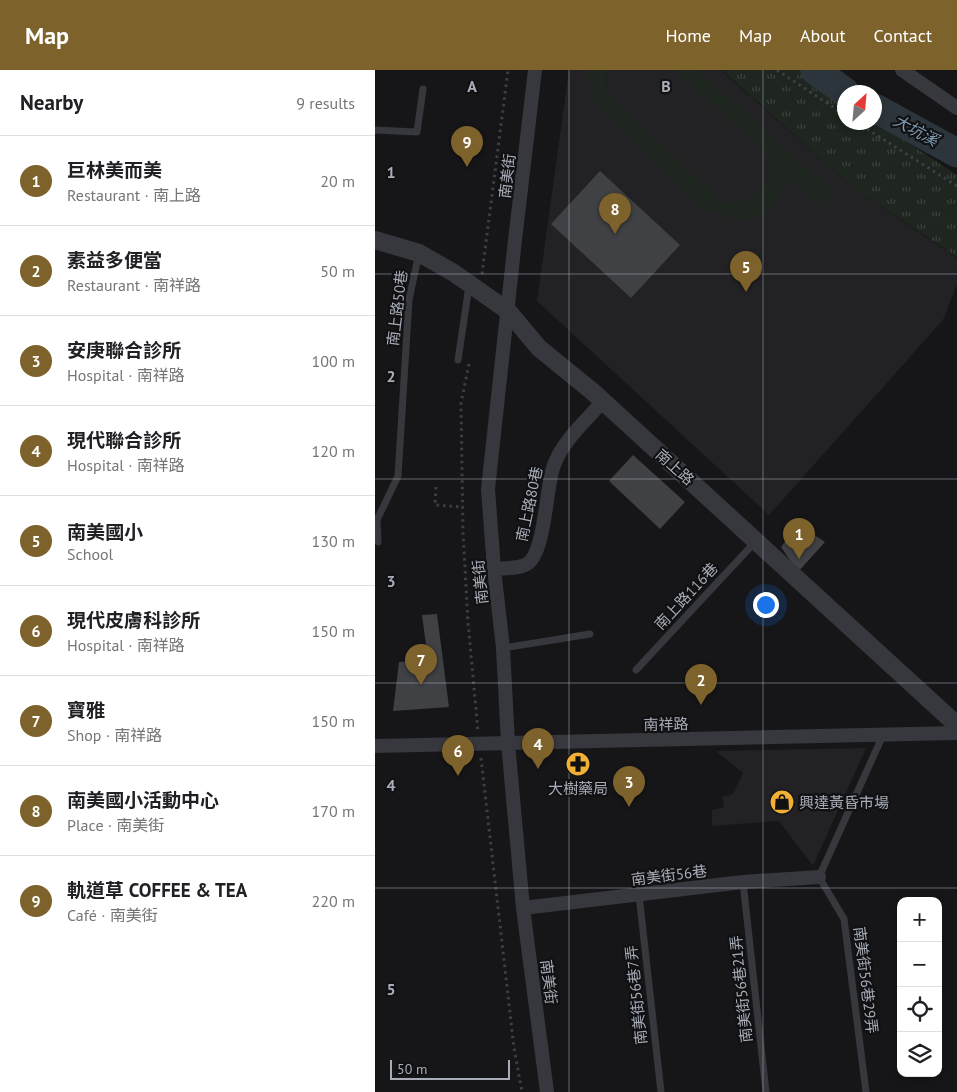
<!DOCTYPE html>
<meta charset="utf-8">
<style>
:root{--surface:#fff;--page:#f2f2f2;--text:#202124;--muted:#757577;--line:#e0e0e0;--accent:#7e622b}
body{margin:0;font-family:"PT Sans","Noto Sans TC",sans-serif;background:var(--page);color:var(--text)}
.controls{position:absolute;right:15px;bottom:15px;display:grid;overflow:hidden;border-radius:10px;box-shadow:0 2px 8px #0003}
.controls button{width:45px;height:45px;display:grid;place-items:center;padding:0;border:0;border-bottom:1px solid var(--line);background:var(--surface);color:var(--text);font:25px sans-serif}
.compass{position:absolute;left:462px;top:15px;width:45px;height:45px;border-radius:50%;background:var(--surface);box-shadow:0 2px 8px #0003;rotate:26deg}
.scale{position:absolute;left:15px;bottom:12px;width:120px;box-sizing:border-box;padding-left:5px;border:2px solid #a8adb8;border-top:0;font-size:14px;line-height:18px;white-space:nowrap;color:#a8adb8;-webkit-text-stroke:4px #111113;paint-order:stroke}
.you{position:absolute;left:390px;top:534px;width:18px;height:18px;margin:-12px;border:4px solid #fff;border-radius:50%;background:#1a73e8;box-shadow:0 0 0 8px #1a73e833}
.badge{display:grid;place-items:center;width:32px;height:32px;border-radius:50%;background:var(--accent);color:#fff;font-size:16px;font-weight:700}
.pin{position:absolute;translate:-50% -41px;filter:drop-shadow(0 1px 2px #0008)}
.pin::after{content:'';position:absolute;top:26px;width:18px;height:15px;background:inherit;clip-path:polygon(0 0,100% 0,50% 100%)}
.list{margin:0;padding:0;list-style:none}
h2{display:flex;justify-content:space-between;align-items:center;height:65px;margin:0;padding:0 20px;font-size:21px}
h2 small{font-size:16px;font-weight:400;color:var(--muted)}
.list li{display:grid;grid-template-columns:32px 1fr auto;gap:15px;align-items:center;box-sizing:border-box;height:90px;padding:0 20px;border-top:1px solid var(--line)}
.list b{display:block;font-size:19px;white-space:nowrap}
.list p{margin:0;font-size:16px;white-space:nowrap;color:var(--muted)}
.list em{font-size:16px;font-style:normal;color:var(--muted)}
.icon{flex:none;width:28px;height:28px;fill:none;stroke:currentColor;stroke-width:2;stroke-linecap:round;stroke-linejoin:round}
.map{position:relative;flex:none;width:582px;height:1022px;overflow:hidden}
header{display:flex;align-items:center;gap:30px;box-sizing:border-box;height:70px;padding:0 25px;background:var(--accent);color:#fff}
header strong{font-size:24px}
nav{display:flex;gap:28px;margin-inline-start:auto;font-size:18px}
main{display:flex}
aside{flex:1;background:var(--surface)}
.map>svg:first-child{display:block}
.built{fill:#222225}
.grass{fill:url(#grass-tufts)}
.pitch{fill:#1e261f}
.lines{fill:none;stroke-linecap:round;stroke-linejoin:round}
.river{stroke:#2c353c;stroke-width:29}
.building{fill:#404145}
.path{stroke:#3d3f44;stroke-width:3;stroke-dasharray:2.5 4;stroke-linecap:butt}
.service{stroke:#37383d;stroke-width:7}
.minor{stroke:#37383d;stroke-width:14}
.tertiary{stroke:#37383d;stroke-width:18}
.grid{fill:none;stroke:#a8adb8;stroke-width:1;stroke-opacity:0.55}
.labels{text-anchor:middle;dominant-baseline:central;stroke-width:4.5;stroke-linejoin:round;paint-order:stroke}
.street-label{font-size:15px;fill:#a8adb8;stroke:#111113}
.poi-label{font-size:15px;fill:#a8adb8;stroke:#111113}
.water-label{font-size:16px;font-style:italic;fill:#7f9bb3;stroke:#111113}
.grid-label{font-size:16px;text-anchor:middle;font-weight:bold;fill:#a8adb8;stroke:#111113;stroke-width:4.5;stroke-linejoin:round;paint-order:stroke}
</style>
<header>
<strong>Map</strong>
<nav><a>Home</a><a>Map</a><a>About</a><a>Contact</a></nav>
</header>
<main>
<aside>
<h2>Nearby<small>9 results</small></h2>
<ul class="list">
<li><span class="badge">1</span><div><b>巨林美而美</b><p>Restaurant · 南上路</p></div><em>20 m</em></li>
<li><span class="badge">2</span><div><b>素益多便當</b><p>Restaurant · 南祥路</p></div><em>50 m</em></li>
<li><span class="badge">3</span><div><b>安庚聯合診所</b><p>Hospital · 南祥路</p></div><em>100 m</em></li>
<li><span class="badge">4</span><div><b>現代聯合診所</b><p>Hospital · 南祥路</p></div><em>120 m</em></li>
<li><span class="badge">5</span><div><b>南美國小</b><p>School</p></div><em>130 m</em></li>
<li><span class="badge">6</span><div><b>現代皮膚科診所</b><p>Hospital · 南祥路</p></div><em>150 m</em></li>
<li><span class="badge">7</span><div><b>寶雅</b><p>Shop · 南祥路</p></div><em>150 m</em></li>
<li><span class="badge">8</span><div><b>南美國小活動中心</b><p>Place · 南美街</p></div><em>170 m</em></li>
<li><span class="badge">9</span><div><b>軌道草 COFFEE &amp; TEA</b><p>Café · 南美街</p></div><em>220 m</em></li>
</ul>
</aside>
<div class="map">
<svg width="582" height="1022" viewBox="0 0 582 1022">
<defs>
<pattern id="grass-tufts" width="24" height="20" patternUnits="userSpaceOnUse" patternTransform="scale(1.25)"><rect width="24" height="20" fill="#1e261f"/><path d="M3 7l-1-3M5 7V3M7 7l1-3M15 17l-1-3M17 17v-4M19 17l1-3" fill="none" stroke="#3c433d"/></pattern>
</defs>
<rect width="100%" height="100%" fill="#161618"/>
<!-- built -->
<path class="built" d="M194 0H346L479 118 582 188V214L568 250 394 445 162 231Z
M491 678 438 796 404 751 337 756V740L349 737 347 727 358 724 368 703 341 681Z"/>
<!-- grass -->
<path class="grass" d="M347 0H433L469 31 470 52H500V51L582 105V187L479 118Z"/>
<!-- pitch -->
<path class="pitch" d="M212 0H231C228 11 233 20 238 29L346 131C353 132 360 134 366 132 383 127 400 107 392 89 390 85 387 82 385 78L301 0H323L458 122 448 136 414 107 406 125 388 144 369 150 350 147 328 138 219 32Z"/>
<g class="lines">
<!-- river -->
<path class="river" d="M440 0 470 22
M500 38 582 83"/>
</g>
<!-- building -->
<path class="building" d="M225 101 305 175 256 228 176 154Z
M258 385 310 432 285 459 234 411Z
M423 454 450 472 423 502 406 477Z
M62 544 74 637 18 641 24 592 53 590 47 545Z"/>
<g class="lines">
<!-- path -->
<path class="path" d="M402 0 470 45
M481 52 582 116
M107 204 133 0
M94 294 86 333 88 463 93 552 103 662
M61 417 60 435 88 437
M106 688 139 978 147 1022"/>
<!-- service -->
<path class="service" d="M0 60 42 62 48 19
M83 290 94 216
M3 472 2 450 23 406 34 230 44 183
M128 578 215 564
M261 600 381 471
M368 812 391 1022
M264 825 286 1022
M491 1022 469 849 444 807 508 665"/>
<!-- minor -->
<path class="minor" d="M160 0 140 170 113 419 119 499 128 578 133 673 148 838 172 1022
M527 0 582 38
M119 499C128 498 141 499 150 495 170 488 171 418 178 398 186 372 210 352 228 331
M0 676 582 663
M148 838 368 812 444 807"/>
<!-- tertiary -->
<path class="tertiary" d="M0 170 44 183 79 203 133 241 164 278 218 322 582 655"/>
</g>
<!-- grid -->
<path class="grid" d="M194 0V1022M388 0V1022M0 204H582M0 409H582M0 613H582M0 818H582"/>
<!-- icons -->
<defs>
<symbol id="pharmacy-disc" viewBox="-11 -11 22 22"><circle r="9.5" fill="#f2b134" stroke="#111113"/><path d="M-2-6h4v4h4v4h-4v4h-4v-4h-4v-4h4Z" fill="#111"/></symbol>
<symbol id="shop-disc" viewBox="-11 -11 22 22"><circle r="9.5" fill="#f2b134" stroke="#111113"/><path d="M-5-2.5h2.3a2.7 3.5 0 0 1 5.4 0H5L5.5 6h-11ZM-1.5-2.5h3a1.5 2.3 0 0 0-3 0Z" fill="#111"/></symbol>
</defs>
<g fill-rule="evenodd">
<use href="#pharmacy-disc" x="189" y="680" width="28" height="28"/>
<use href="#shop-disc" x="393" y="718" width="28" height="28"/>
</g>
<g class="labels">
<!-- street labels -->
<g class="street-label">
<text transform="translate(132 106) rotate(-83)">南美街</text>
<text transform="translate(22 238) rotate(-83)">南上路50巷</text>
<text transform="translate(300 397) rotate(42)">南上路</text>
<text transform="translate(154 434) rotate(-78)">南上路80巷</text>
<text transform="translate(105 512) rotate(-96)">南美街</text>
<text transform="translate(311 526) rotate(-47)">南上路116巷</text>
<text transform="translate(291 654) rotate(-1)">南祥路</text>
<text transform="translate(294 805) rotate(-7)">南美街56巷</text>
<text transform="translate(491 910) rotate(83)">南美街56巷29弄</text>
<text transform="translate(174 912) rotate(83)">南美街</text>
<text transform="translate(366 919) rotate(-96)">南美街56巷21弄</text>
<text transform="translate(261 925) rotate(-96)">南美街56巷7弄</text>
</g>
<!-- poi labels -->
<g class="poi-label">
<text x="203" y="718">大樹藥局</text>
<text x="424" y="732" text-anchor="start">興達黃昏市場</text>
</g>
<!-- water labels -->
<g class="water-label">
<text transform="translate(541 60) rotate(28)">大坑溪</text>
</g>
</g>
<g class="grid-label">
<text x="97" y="22">A</text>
<text x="291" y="22">B</text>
<text x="16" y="108">1</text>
<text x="16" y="312">2</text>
<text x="16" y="517">3</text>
<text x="16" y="721">4</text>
<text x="16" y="925">5</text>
</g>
</svg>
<div class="controls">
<button>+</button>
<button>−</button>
<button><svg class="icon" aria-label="locate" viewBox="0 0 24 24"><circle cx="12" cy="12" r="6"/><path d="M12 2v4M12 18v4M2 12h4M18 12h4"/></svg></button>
<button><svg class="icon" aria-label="layers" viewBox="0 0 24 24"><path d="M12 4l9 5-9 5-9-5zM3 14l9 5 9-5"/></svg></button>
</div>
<svg class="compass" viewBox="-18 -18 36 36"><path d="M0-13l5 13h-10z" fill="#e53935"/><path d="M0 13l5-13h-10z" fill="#757577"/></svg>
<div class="scale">50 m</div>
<div class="you"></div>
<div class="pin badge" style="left:424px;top:489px">1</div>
<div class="pin badge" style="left:326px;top:635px">2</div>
<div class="pin badge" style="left:254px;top:737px">3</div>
<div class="pin badge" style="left:163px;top:699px">4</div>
<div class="pin badge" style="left:371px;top:222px">5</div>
<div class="pin badge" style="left:83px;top:706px">6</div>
<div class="pin badge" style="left:46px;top:615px">7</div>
<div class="pin badge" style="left:240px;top:164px">8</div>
<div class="pin badge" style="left:92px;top:97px">9</div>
</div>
</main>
